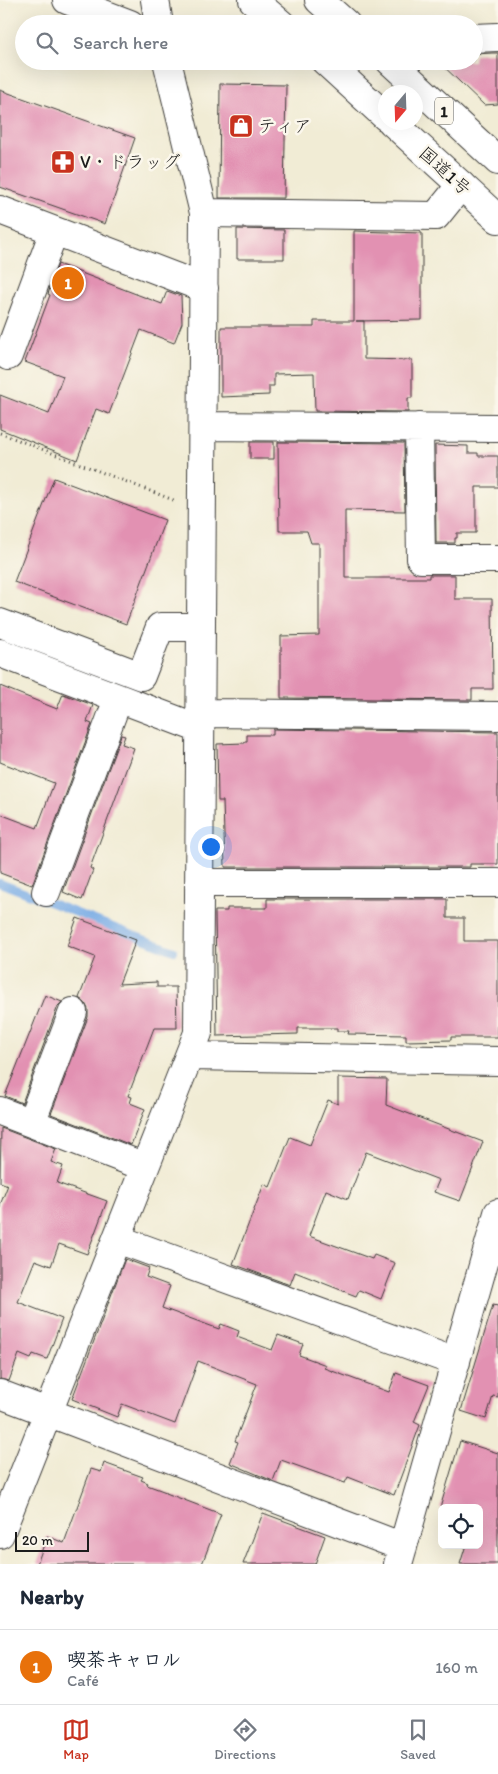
<!DOCTYPE html>
<meta charset="utf-8">
<style>
:root{--surface:#fff;--page:#f6f6f7;--text:#1f2937;--muted:#747a83;--line:#e0e1e3;--accent:#c8321e}
body{margin:0;font-family:Itim,"Klee One",sans-serif;background:var(--page);color:var(--text)}
.controls{position:absolute;right:15px;bottom:15px;display:grid;overflow:hidden;border-radius:8px;box-shadow:0 5px 20px #0002}
.controls button{width:45px;height:45px;display:grid;place-items:center;padding:0;border:0;border-bottom:1px solid var(--line);background:var(--surface);color:var(--text);font:25px sans-serif}
.compass{position:absolute;left:378px;top:85px;width:45px;height:45px;border-radius:50%;background:var(--surface);box-shadow:0 5px 20px #0002;rotate:199deg}
.scale{position:absolute;left:15px;bottom:12px;width:74px;box-sizing:border-box;padding-left:5px;border:2px solid #1c1c1c;border-top:0;font-size:14px;line-height:18px;white-space:nowrap;color:#1c1c1c;-webkit-text-stroke:4px #fbf7ec;paint-order:stroke}
.you{position:absolute;left:210px;top:846px;width:18px;height:18px;margin:-12px;border:4px solid #fff;border-radius:50%;background:#1a73e8;box-shadow:0 0 0 8px #1a73e833}
.badge{display:grid;place-items:center;width:32px;height:32px;border-radius:50%;background:var(--accent);color:#fff;font-size:16px;font-weight:700}
.pin{position:absolute;translate:-50% -50%;border:2px solid #fff;box-shadow:0 1px 5px #0006}
.list{margin:0;padding:0;list-style:none}
h2{display:flex;justify-content:space-between;align-items:center;height:65px;margin:0;padding:0 20px;font-size:21px}
h2 small{font-size:16px;font-weight:400;color:var(--muted)}
.list li{display:grid;grid-template-columns:32px 1fr auto;gap:15px;align-items:center;box-sizing:border-box;height:75px;padding:0 20px;border-top:1px solid var(--line)}
.list b{display:block;font-size:19px;white-space:nowrap}
.list p{margin:0;font-size:16px;white-space:nowrap;color:var(--muted)}
.list em{font-size:16px;font-style:normal;color:var(--muted)}
.icon{flex:none;width:28px;height:28px;fill:none;stroke:currentColor;stroke-width:2;stroke-linecap:round;stroke-linejoin:round}
.map{position:relative;flex:none;width:498px;height:1564px;overflow:hidden}
.search{position:absolute;background:var(--surface);box-shadow:0 5px 20px #0002;left:15px;right:15px;top:15px;height:55px;display:flex;align-items:center;gap:12px;box-sizing:border-box;padding:0 18px;border-radius:28px;color:var(--muted);font-size:19px}
.sheet{height:140px;background:var(--surface)}
nav{display:flex;justify-content:space-around;align-items:center;box-sizing:border-box;height:70px;border-top:1px solid var(--line);background:var(--surface);font-size:14px;color:var(--muted)}
nav a{display:grid;justify-items:center;gap:2px}
nav .on{color:var(--accent)}
.map>svg:first-child{display:block}
.lines{fill:none;stroke-linecap:round;stroke-linejoin:round}
.stream{stroke:#78abe5;stroke-width:8}
.building{fill:#e291b2}
.minor-casing{stroke:#3c3b38;stroke-width:30}
.highway-casing{stroke:#3c3b38;stroke-width:30}
.path{stroke:#3c3b38;stroke-width:3;stroke-dasharray:1 4;stroke-linecap:butt}
.minor{stroke:#fff;stroke-width:28}
.highway{stroke:#fff;stroke-width:28}
.labels{text-anchor:middle;dominant-baseline:central;stroke-width:5;stroke-linejoin:round;paint-order:stroke}
.shield{fill:#fbf7ec;stroke:#5f5e5a;stroke-width:1}
.shield-label{font-size:16px;font-weight:bold;fill:#1c1c1c}
.poi-label{font-size:18px;fill:#1c1c1c;stroke:#fbf7ec;text-anchor:start}
.street-label{font-size:18px;fill:#1c1c1c;stroke:#fbf7ec}
</style>
<div class="map">
<svg width="498" height="1564" viewBox="0 0 498 1564">
<rect width="100%" height="100%" fill="#fbf7ec"/>
<filter id="ink" filterUnits="userSpaceOnUse"><feTurbulence type="fractalNoise" baseFrequency=".02" numOctaves="2"/><feDisplacementMap in="SourceGraphic" scale="10" xChannelSelector="R" yChannelSelector="G"/><feConvolveMatrix kernelMatrix="1 2 1 2 8 2 1 2 1" color-interpolation-filters="sRGB"/></filter>
<filter id="wash" filterUnits="userSpaceOnUse"><feTurbulence type="fractalNoise" baseFrequency=".0096" numOctaves="4" result="noise"/><feDisplacementMap in="SourceGraphic" scale="20" xChannelSelector="R" yChannelSelector="G"/><feGaussianBlur stdDeviation="1.12" result="paint"/><feColorMatrix in="noise" values="0 0 0 0 0 0 0 0 0 0 0 0 0 0 0 0 0 1.4 0 .05"/><feComposite in="paint" operator="in"/></filter>
<g filter="url(#wash)">
<rect width="100%" height="100%" fill="#f1ecd5"/>
<g class="lines">
<!-- stream -->
<path class="stream" d="M0 883 174 951"/>
</g>
<g id="blocks">
<!-- building -->
<path class="building" d="M492 53H498V104L484 105 438 61H474V54Z
M220 84 286 85 284 198H219Z
M0 90 135 138 105 224 0 187Z
M237 229 284 230V259H237Z
M354 231 422 233V320L356 321H364V359L412 360V398H408V412L315 411 314 373 274 374V386H269V395L221 397V327H314V321H354Z
M58 264 162 304 167 291 181 296 182 323 174 343 141 330 109 414 96 409 77 460 0 429V395L49 414 63 376 25 362 50 295 48 294Z
M250 442H274V459H250Z
M278 442 404 443 405 511 345 510V578H429V575H455V599H492L493 689H472V700L281 698V636L319 635V543H311L307 531H279Z
M435 445 468 446V453H478V456H498V487H476V533H457V538H455V543H436Z
M54 478 165 520 126 624 14 582Z
M0 686 57 709 63 694 93 705 87 722 92 724 32 885 0 873V814L37 828 54 783 0 762Z
M273 729 498 732V864H470V867H225L223 801H218L217 744 245 743V741H247V735H273Z
M121 735 125 736 122 744 134 748 90 868 93 870 82 900 63 892Z
M267 899H447V918H464V941H498V1037H451V1040L406 1041V1035L348 1034 349 1031H337V1028H298V1034L217 1036 215 911H227V908H267Z
M77 918 136 940 119 984 157 982V987H176L177 1028H154L128 1096 132 1097 130 1103 145 1109 131 1145 51 1114 88 1017V1009L85 1003 79 998 95 957 67 946Z
M45 995 62 1002 58 1006 22 1103 5 1096Z
M338 1078 387 1079 386 1105 483 1142 460 1201 434 1192 439 1180 366 1152 348 1199 326 1190 309 1236 372 1259 374 1255 395 1263 381 1299 359 1290 356 1296 295 1272 290 1285 233 1264 264 1184 270 1187 290 1137 310 1145 328 1100 338 1104Z
M1 1128 56 1149 51 1162 63 1166 57 1183 107 1201 87 1254 59 1244 51 1266 35 1260 18 1302 62 1319 47 1359 33 1354 31 1359 19 1354 9 1381 0 1379V1205L8 1185 0 1182Z
M125 1259 149 1268 146 1277 170 1286 162 1308 219 1329 221 1324 239 1331 237 1337 272 1350 278 1335 303 1344 299 1355 326 1365 324 1368 389 1392 396 1373 429 1385 414 1422 420 1425 394 1495 348 1477 345 1483 281 1460 273 1481 230 1463 238 1442 235 1441 257 1384 198 1361 175 1424 122 1404 117 1417 72 1399Z
M493 1305 498 1306V1397L493 1396 486 1419 461 1411Z
M460 1441 498 1453V1564H460L466 1545H479V1508H440Z
M104 1463 143 1477 141 1480 148 1483 147 1485 166 1492V1493L221 1514 202 1564H37L47 1536 64 1543 91 1469 101 1472Z
M263 1513 325 1536 315 1564H243Z"/>
</g>
</g>
<g filter="url(#ink)">
<use href="#blocks" fill-opacity="0" stroke="#3c3b38" stroke-width="1"/>
<g class="lines">
<defs>
<path id="minor" d="M67 0 130 24
M155 0 159 24
M474 38 498 37
M0 210 204 288
M204 213 436 216 461 185
M8 356 54 231
M203 426 498 428
M419 427 421 559H498
M0 623 141 676 160 627H201
M0 653 200 729
M200 713 498 716
M199 883H498
M46 892 118 699
M189 1056 498 1061
M0 1111 145 1167
M31 1123 73 1012
M117 1239 456 1362
M0 1394 403 1547
M0 1534 198 1033 204 213 167 61
M398 1564 498 1213"/>
<path id="highway" d="M253 0 281 24
M319 0 346 24
M325 61 386 117
M390 61 498 161
M392 122 498 219"/>
</defs>
<!-- minor casing -->
<use href="#minor" class="minor-casing"/>
<!-- highway casing -->
<use href="#highway" class="highway-casing"/>
<!-- path -->
<path class="path" d="M0 433 176 501"/>
<!-- minor -->
<use href="#minor" class="minor"/>
<!-- highway -->
<use href="#highway" class="highway"/>
</g>
</g>
<!-- icons -->
<defs>
<symbol id="shop-square" viewBox="-11 -11 22 22"><rect x="-9" y="-9" width="18" height="18" rx="4" fill="#c8321e" stroke="#fbf7ec"/><path d="M-5-2.5h2.3a2.7 3.5 0 0 1 5.4 0H5L5.5 6h-11ZM-1.5-2.5h3a1.5 2.3 0 0 0-3 0Z" fill="#fff"/></symbol>
<symbol id="pharmacy-square" viewBox="-11 -11 22 22"><rect x="-9" y="-9" width="18" height="18" rx="4" fill="#c8321e" stroke="#fbf7ec"/><path d="M-2-6h4v4h4v4h-4v4h-4v-4h-4v-4h4Z" fill="#fff"/></symbol>
</defs>
<g fill-rule="evenodd">
<use href="#shop-square" x="227" y="112" width="28" height="28"/>
<use href="#pharmacy-square" x="49" y="148" width="28" height="28"/>
</g>
<g class="labels">
<!-- shield labels -->
<rect class="shield" x="435" y="97.5" width="18" height="27" rx="4"/>
<g class="shield-label">
<text x="444" y="111">1</text>
</g>
<!-- poi labels -->
<g class="poi-label">
<text x="258" y="126">ティア</text>
<text x="80" y="162">V・ドラッグ</text>
</g>
<!-- street labels -->
<g class="street-label">
<text transform="translate(445 171) rotate(42)">国道1号</text>
</g>
</g>
</svg>
<div class="controls">
<button><svg class="icon" aria-label="locate" viewBox="0 0 24 24"><circle cx="12" cy="12" r="6"/><path d="M12 2v4M12 18v4M2 12h4M18 12h4"/></svg></button>
</div>
<svg class="compass" viewBox="-18 -18 36 36"><path d="M0-13l5 13h-10z" fill="#e53935"/><path d="M0 13l5-13h-10z" fill="#747a83"/></svg>
<div class="scale">20 m</div>
<div class="you"></div>
<div class="pin badge" style="left:68px;top:283px;background:#e8710a">1</div>
<div class="search"><svg class="icon" aria-label="search" viewBox="0 0 24 24"><circle cx="10" cy="10" r="6"/><path d="M15 15l6 6"/></svg>Search here</div>
</div>
<section class="sheet">
<h2>Nearby<small></small></h2>
<ul class="list">
<li><span class="badge" style="background:#e8710a">1</span><div><b>喫茶キャロル</b><p>Café</p></div><em>160 m</em></li>
</ul>
</section>
<nav>
<a class="on"><svg class="icon" aria-label="map" viewBox="0 0 24 24"><path d="M3 6l6-2 6 2 6-2v14l-6 2-6-2-6 2zM9 4v14M15 6v14"/></svg>Map</a>
<a><svg class="icon" aria-label="directions" viewBox="0 0 24 24"><path d="M12 3l9 9-9 9-9-9zM9 14v-3h6M13 9l2 2-2 2"/></svg>Directions</a>
<a><svg class="icon" aria-label="saved" viewBox="0 0 24 24"><path d="M7 4h10v16l-5-4-5 4z"/></svg>Saved</a>
</nav>
